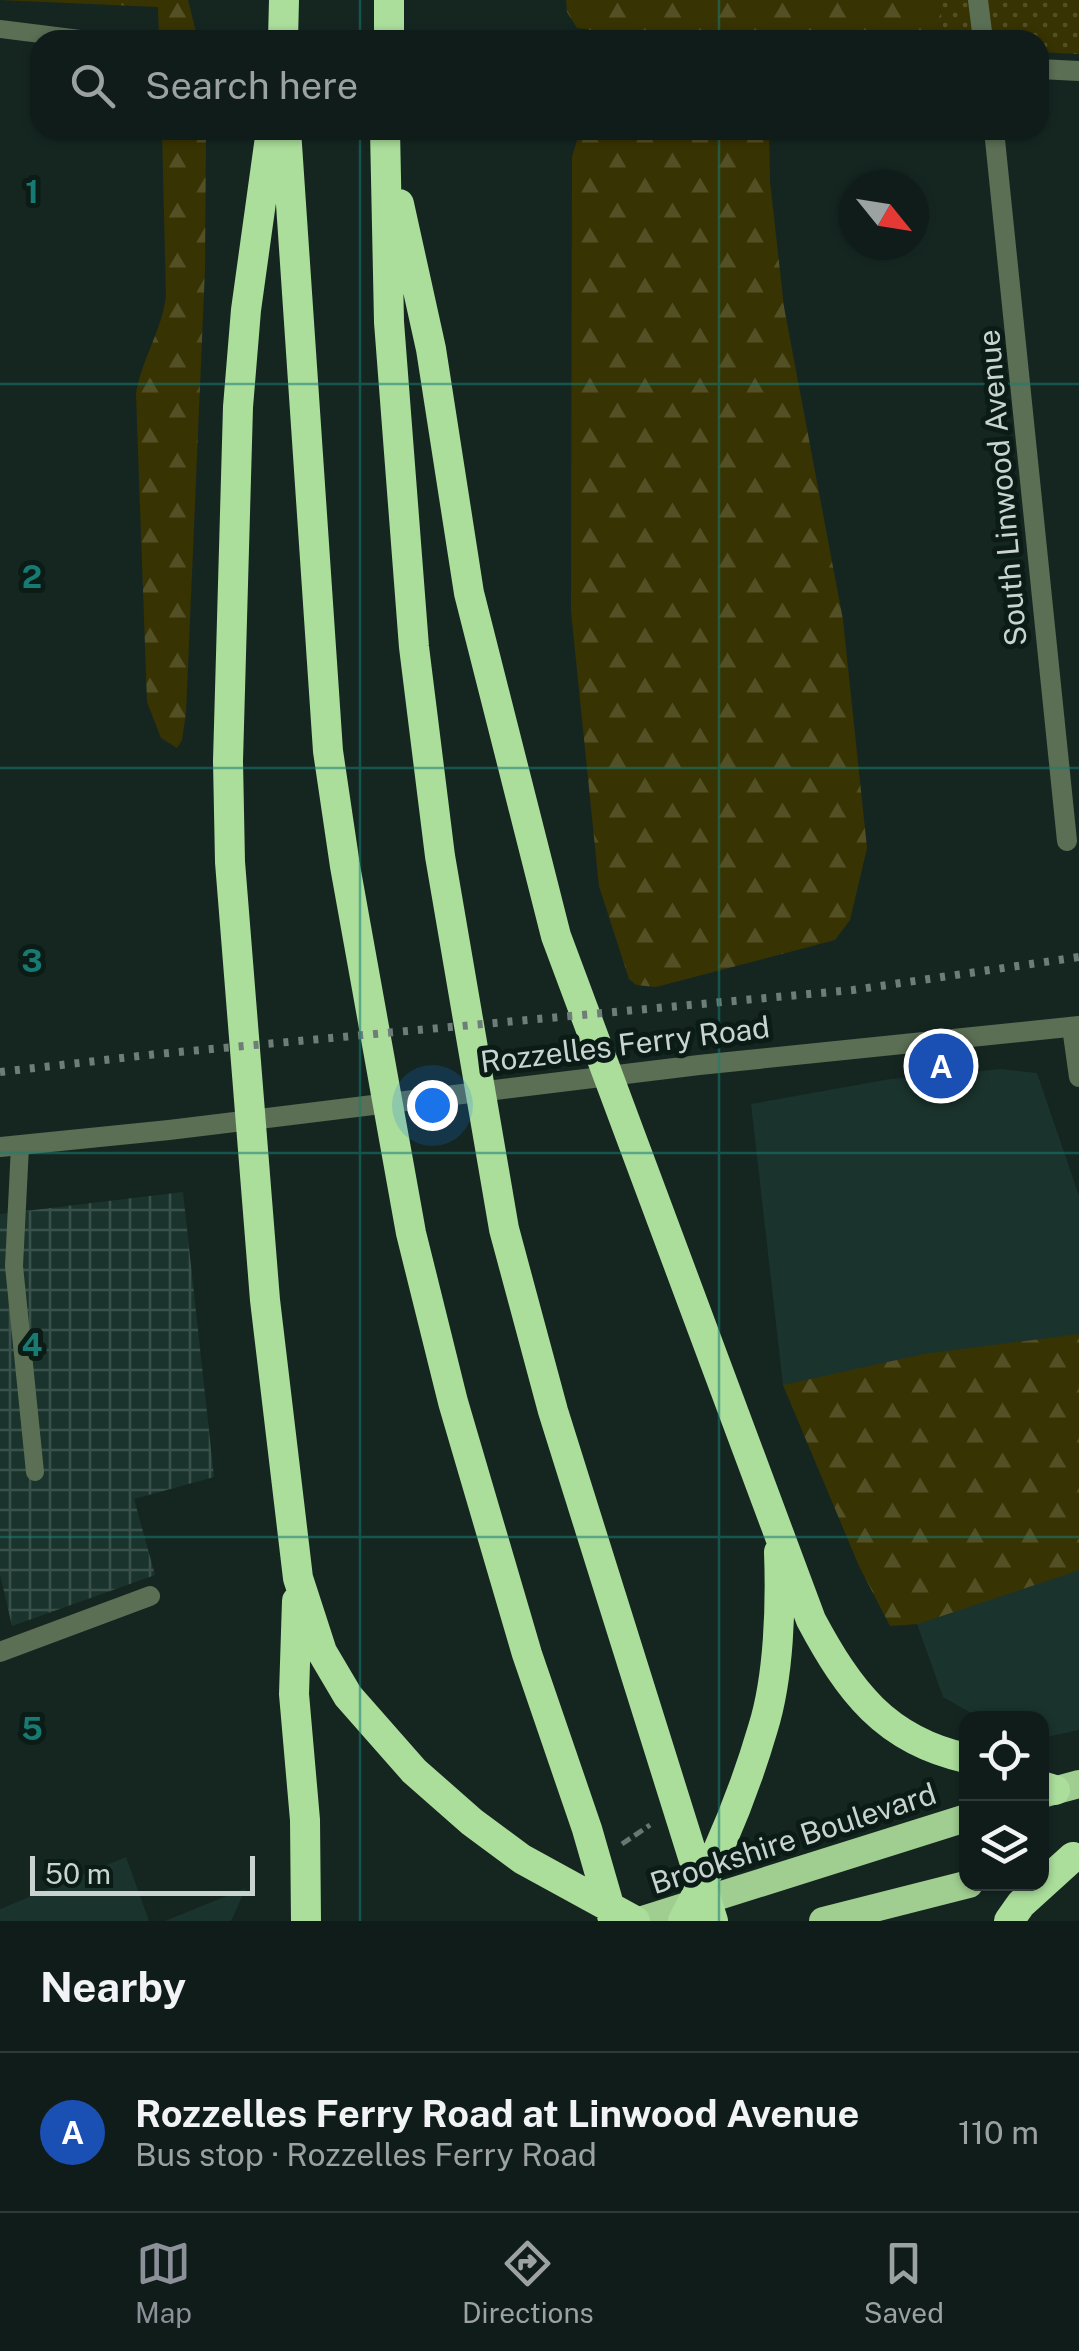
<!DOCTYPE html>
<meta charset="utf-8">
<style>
:root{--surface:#101c19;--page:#1e2926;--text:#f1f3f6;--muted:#9ca1a2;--line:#303a38;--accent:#8c9099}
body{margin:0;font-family:"Public Sans",sans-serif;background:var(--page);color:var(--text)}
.controls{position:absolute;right:30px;bottom:30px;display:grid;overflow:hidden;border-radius:20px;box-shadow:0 2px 8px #0004}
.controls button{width:90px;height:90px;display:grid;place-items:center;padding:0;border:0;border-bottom:2px solid var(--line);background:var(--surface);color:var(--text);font:50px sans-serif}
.compass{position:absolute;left:839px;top:170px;width:90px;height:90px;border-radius:50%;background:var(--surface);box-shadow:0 2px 8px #0004;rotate:120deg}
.scale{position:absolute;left:30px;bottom:25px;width:225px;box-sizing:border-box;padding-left:10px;border:5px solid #c9d4d0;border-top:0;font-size:28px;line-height:35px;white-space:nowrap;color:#c9d4d0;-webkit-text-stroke:8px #0b1c17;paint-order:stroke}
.you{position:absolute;left:432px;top:1105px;width:35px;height:35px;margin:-25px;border:8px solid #fff;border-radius:50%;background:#1a73e8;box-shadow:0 0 0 15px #1a73e833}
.badge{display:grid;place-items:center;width:65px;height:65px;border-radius:50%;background:var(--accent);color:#fff;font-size:32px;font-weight:700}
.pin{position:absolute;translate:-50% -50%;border:5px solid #fff;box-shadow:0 2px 10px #0006}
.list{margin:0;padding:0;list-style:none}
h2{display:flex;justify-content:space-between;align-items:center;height:130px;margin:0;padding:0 40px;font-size:42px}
h2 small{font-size:32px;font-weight:400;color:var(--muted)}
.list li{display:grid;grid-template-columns:65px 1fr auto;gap:30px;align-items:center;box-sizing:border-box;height:160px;padding:0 40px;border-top:2px solid var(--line)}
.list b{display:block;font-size:38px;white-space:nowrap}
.list p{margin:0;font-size:32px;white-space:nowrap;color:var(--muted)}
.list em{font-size:32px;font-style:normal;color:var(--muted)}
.icon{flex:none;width:55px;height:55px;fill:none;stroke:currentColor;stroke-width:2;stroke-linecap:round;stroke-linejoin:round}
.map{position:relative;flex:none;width:1079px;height:1921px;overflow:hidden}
.search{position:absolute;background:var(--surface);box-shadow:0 2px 8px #0004;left:30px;right:30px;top:30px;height:110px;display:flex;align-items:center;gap:25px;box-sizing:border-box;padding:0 35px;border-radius:30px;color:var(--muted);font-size:38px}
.sheet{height:290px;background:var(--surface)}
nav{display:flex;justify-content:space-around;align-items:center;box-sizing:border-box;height:140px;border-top:2px solid var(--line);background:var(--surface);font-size:28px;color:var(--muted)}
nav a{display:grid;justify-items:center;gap:5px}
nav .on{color:var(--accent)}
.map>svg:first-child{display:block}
.built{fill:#1a332c}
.industrial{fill:url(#industrial-grid)}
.green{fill:url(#green-dots)}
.forest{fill:url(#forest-firs)}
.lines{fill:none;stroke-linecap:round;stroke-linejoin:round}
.path{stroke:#697772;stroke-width:5;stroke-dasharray:10 5;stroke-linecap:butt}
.service{stroke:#5b6f55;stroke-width:18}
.minor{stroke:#5b6f55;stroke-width:20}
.tertiary{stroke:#5b6f55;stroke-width:20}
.trunk{stroke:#a0ce91;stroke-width:28}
.motorway{stroke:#abde9b;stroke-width:30}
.rail{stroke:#6f7d78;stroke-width:8;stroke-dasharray:5 10;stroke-linecap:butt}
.grid{fill:none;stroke:#187b73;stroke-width:2.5;stroke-opacity:0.55}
.labels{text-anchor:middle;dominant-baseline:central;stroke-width:10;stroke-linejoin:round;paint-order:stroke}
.street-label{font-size:30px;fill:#c9d4d0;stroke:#0b1c17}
.grid-label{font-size:32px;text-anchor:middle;font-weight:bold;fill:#187b73;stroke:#0b1c17;stroke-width:10;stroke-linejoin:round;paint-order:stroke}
</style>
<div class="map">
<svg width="1079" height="1921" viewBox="0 0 1079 1921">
<defs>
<pattern id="industrial-grid" width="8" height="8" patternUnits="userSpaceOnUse" patternTransform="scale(2.5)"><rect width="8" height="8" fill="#1a332c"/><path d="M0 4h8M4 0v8" fill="none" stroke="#3a504a"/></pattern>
<pattern id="green-dots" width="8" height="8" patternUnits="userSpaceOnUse" patternTransform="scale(2.5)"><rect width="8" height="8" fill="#383302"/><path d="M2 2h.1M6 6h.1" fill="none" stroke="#535026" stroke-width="1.8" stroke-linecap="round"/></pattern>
<pattern id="forest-firs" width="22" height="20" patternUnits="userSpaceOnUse" patternTransform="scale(2.5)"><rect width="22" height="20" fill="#383302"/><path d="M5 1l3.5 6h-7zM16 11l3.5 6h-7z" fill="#535026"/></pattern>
</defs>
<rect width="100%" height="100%" fill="#152621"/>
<!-- built -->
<path class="built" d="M1001 1069 1037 1073 1079 1196V1730L1042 1738V1718H980L943 1697 917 1624 783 1385 751 1104 890 1079Z
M126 1857 149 1921H0V1909Z
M246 1888 231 1921H165Z"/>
<!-- industrial -->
<path class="industrial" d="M183 1192 214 1477 134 1499 155 1575 12 1626 0 1574V1214Z"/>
<!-- green -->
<path class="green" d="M939 0H1079V54L1039 52V40H945Z"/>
<!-- forest -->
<path class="forest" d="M0 0H188L198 40H159L158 7Z
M566 0H939L945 40H667L577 28 567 12Z
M162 130H206L205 269 186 713 182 740 177 748 161 738 147 702 136 393C142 359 162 330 166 296Z
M580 130H769L770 182 784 307 843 620 867 848 850 920 835 940 656 987 636 985 629 979 599 886 571 611 572 157Z
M1079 1334V1570L918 1624 890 1626 859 1566 783 1385 924 1354Z"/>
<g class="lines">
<!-- path -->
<path class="path" d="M622 1844 650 1825"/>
<!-- service -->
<path class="service" d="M0 29 88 40
M20 1146 14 1266 35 1472"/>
<!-- minor -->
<path class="minor" d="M978 0 983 40
M1039 69 1079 71
M994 130 1067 841
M1072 1027 1079 1077
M0 1652 150 1596"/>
<!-- tertiary -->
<path class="tertiary" d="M0 1147 169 1130 699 1065 1079 1026"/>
<!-- trunk -->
<path class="trunk" d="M1042 1794 1079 1784
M639 1921 966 1818
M823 1921 969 1884"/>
<!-- motorway -->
<path class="motorway" d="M389 0V40
M283 40 284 0
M271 130 246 310 238 407 228 761 230 862 265 1300 298 1578 322 1652 348 1696 414 1771 472 1822 522 1859 635 1921
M286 130 328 751 345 866 411 1233 453 1402 527 1654 587 1829 613 1919
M385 130 389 322 414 647 440 856 504 1229 553 1411 713 1921
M399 204 431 349 469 593 556 936 811 1620C849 1691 885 1740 966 1758
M297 1601 294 1694 305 1820 306 1921
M1042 1786 1055 1790
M683 1921C715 1862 744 1793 763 1728 779 1677 781 1605 779 1552
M1009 1921 1021 1904 1073 1857"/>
<!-- rail -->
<path class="rail" d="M0 1072 157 1054 853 990 1079 957"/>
</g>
<!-- grid -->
<path class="grid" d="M360 0V40M719 0V40M360 130V1921M719 130V1921M0 384H1079M0 768H1079M0 1153H1079M0 1537H1079"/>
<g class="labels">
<!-- street labels -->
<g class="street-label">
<text transform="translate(1002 488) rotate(-95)">South Linwood Avenue</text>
<text transform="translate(625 1044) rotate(-7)">Rozzelles Ferry Road</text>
<text transform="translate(793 1838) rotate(-18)">Brookshire Boulevard</text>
</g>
</g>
<g class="grid-label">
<text x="32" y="203">1</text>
<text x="32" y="588">2</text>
<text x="32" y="972">3</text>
<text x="32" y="1356">4</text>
<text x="32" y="1740">5</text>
</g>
</svg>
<div class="controls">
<button><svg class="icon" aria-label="locate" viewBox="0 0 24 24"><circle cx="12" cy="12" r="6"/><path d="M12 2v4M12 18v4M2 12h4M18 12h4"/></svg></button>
<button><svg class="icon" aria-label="layers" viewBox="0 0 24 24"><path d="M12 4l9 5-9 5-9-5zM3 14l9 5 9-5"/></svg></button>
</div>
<svg class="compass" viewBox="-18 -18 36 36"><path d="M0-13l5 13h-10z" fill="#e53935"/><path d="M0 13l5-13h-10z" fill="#9ca1a2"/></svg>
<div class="scale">50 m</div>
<div class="you"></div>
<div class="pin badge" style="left:941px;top:1066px;background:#1a4fb4">A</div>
<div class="search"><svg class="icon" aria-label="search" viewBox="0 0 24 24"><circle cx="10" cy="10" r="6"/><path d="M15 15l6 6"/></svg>Search here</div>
</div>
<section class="sheet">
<h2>Nearby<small></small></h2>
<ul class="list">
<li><span class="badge" style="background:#1a4fb4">A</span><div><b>Rozzelles Ferry Road at Linwood Avenue</b><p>Bus stop · Rozzelles Ferry Road</p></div><em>110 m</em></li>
</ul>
</section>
<nav>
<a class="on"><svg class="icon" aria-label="map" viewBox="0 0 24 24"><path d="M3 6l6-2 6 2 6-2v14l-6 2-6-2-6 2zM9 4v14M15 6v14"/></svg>Map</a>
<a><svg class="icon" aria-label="directions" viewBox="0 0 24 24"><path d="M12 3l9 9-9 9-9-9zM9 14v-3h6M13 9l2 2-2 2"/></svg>Directions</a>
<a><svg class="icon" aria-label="saved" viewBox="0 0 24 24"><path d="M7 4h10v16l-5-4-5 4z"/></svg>Saved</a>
</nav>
